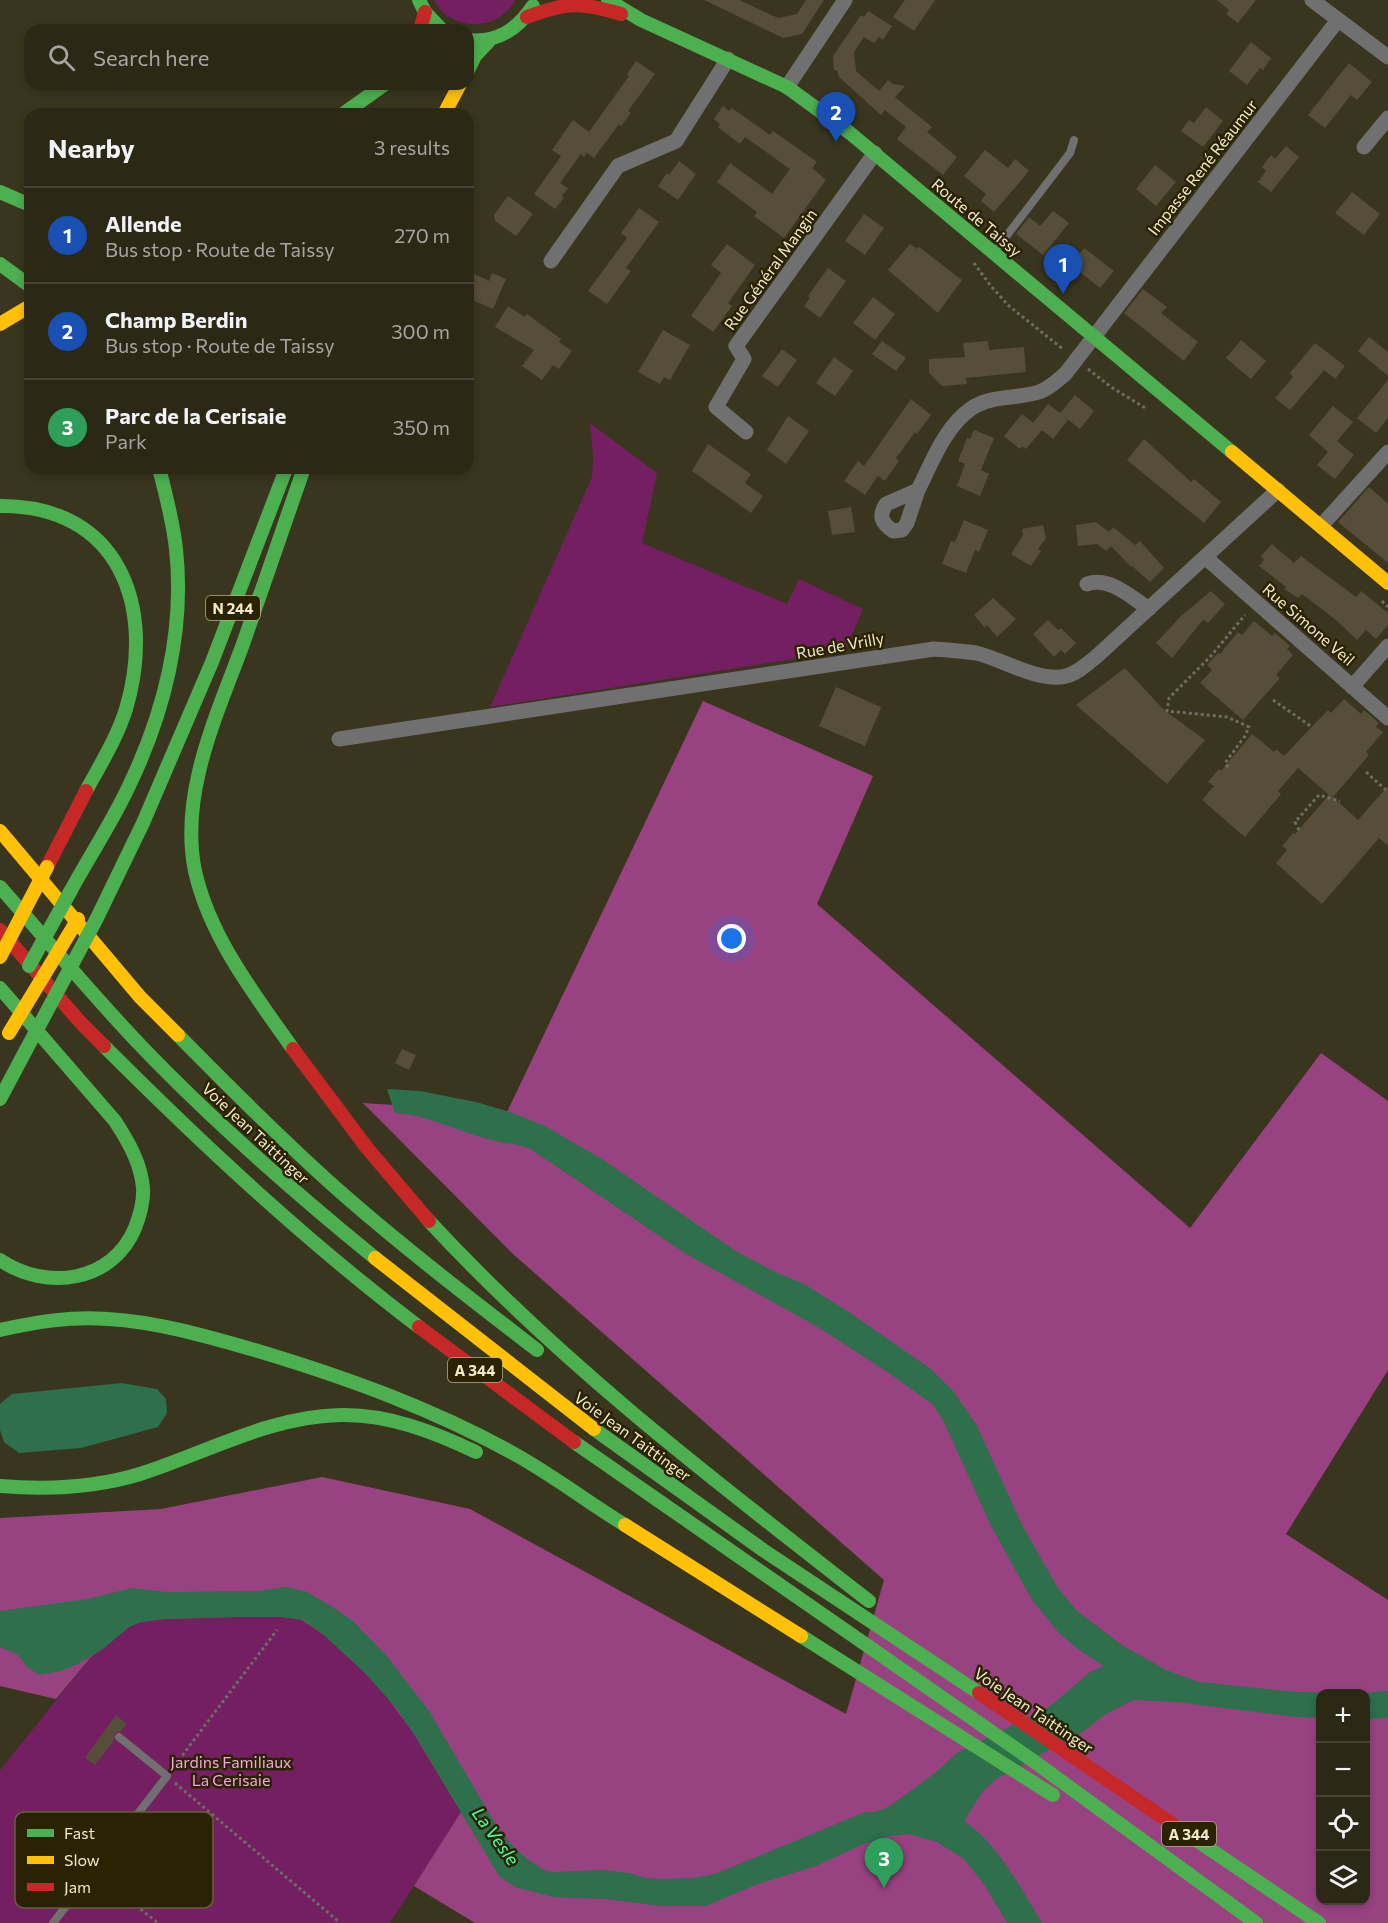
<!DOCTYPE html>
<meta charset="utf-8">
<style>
:root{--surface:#2c2816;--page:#383423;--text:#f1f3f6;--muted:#a6a6a1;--line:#484435;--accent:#8abfa5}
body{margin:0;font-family:Commissioner,sans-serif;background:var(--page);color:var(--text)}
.controls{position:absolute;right:18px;bottom:18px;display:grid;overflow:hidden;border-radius:12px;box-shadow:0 3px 9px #0003}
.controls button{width:54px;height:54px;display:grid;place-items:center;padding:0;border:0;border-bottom:2px solid var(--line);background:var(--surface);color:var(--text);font:30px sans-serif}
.you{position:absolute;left:732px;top:939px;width:21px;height:21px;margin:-15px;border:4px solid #fff;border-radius:50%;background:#1a73e8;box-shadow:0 0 0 9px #1a73e833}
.badge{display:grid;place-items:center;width:39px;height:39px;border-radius:50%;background:var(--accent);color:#fff;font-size:20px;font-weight:700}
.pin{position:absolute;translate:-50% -50px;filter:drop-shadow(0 2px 3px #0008)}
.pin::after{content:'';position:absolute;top:32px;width:21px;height:18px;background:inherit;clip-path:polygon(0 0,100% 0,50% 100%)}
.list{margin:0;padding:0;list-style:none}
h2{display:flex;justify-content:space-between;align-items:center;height:78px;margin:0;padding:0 24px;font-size:26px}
h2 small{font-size:20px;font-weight:400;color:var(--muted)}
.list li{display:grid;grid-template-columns:39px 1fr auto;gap:18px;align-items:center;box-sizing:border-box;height:96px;padding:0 24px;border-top:2px solid var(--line)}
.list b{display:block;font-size:22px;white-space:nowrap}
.list p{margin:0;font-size:20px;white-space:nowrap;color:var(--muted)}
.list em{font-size:20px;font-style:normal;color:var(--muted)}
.icon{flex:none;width:33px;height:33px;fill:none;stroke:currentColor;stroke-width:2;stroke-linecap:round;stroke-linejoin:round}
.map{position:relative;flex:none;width:1388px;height:1923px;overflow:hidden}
.search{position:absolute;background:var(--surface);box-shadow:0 3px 9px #0003;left:24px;top:24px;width:450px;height:66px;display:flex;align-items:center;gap:15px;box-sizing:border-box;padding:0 21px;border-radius:18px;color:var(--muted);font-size:22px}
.panel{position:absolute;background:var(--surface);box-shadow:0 3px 9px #0003;left:24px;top:108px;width:450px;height:366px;border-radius:18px}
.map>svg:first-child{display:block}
.green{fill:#741f61}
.forest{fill:#994282;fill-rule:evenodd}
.water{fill:#2d704b}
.building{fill:#564e38}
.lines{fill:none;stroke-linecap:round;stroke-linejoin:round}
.path{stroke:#6e6c65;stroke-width:3;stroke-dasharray:3 3;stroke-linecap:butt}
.lane{stroke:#707071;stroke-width:8}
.street{stroke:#707071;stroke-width:15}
.fast{stroke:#4caf50;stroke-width:14}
.slow{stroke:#ffc107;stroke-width:14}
.jam{stroke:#c62828;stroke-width:14}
.fast-bridge{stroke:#4caf50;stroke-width:14}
.slow-bridge{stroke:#ffc107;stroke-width:14}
.labels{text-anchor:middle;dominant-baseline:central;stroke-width:5;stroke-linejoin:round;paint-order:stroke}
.shield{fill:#2a2303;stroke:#b6ae8b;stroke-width:1.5}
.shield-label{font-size:15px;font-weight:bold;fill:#f2eac5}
.street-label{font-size:16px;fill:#f2eac5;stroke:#2a2303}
.park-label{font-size:16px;fill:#f2a6dd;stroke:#2a2303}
.water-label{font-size:18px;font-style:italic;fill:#48ffa6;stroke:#2a2303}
.key{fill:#2a2303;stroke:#665f3d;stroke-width:1.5}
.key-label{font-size:16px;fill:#f2eac5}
</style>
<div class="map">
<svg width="1388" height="1923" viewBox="0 0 1388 1923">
<rect width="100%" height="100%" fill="#3a351e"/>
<!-- green -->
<path class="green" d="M434 0H515C499 32 450 32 434 0Z
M590 423 657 473 642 543 787 604 799 579 863 609 845 651 490 707 592 477 593 457Z
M238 1617H281L300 1619 324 1635 364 1672 396 1708 414 1733 461 1813 390 1923H0V1770L91 1657 129 1627 141 1622 165 1619Z"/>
<!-- forest -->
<path class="forest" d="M703 701 873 776 817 904 1190 1228 1321 1053 1388 1101V1370L1286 1534 1388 1600V1923H475L414 1886 461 1812 414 1734 384 1693 364 1672 324 1635 300 1619 281 1617H238L165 1619 141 1622 129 1627 91 1657 56 1699 0 1686V1518L161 1509 322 1477 470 1509 846 1714 884 1580 513 1254 363 1103 507 1112ZM1320 1694H1366V1900H1320Z"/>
<!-- water -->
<path class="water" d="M387 1089 420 1091 476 1102 510 1112 545 1126 605 1161 734 1250 773 1271 804 1284 849 1312 932 1370 954 1392 977 1426 1022 1525 1058 1588 1077 1611 1122 1645 1166 1670 1199 1682 1297 1692 1346 1693 1320 1694V1718L1296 1717 1176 1702 1133 1700 1106 1714 1084 1731 996 1779 983 1791 964 1821C999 1845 1020 1887 1042 1923H1007L985 1886 964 1859 937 1842 908 1834 884 1837 859 1846 816 1866 755 1885 706 1906H660L606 1899 553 1897 515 1887 499 1876 414 1734 396 1708 364 1672 324 1635 303 1620 281 1617H238L165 1619 141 1622 129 1627 103 1649 80 1663 61 1671 39 1675 26 1666 18 1655 0 1647V1611L87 1599 132 1588 167 1592 259 1591 286 1587 305 1591 331 1606 353 1621 386 1655 429 1711 496 1825 511 1844 527 1859 544 1870 553 1872 603 1870 629 1873 645 1878 664 1879 693 1878 715 1874 865 1812H875L890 1806 935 1773 957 1753 1049 1707 1090 1672 1104 1666 1079 1650 1059 1633 1032 1600 991 1526 943 1420 932 1404 889 1373 816 1326 686 1254 532 1150C519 1143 504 1144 491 1140 463 1133 421 1113 395 1113Z
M122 1383 157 1389 166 1399 167 1413 158 1427 81 1448 19 1453 4 1442 0 1430V1404L12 1394Z
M1388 1691V1718L1366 1719V1694L1363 1693Z"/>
<!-- building -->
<path class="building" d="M704 0H739L778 18 797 14 806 0H824L802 34 783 38Z
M905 0H935L914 31 893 17Z
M1217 0H1256L1238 23 1226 14 1229 10Z
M868 11 892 26 883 40 879 37 874 43 864 37 854 52 856 71 879 91 888 80 893 84 905 86 895 97 932 127 927 132 957 157 943 175 897 139 906 127 885 110 881 115 839 77 837 70H834L833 56 861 15 864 17Z
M1251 42 1271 58 1263 70 1260 68 1247 85 1229 71Z
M636 61 655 74 628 111 631 113 621 126 619 124 594 158 587 153 584 157 581 154 560 183 568 188 562 196 564 198 555 209 534 194 561 156 552 150 573 120 589 132 629 76 627 74Z
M1349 63 1372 82 1357 100 1351 95 1325 128 1308 115Z
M723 106 729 111 732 108 770 135 773 131 817 162 812 168 826 180 784 238 754 216 757 212 717 182 730 163 772 194 790 169 745 137 740 144 718 127 720 124 714 119Z
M1206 107 1223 121 1203 147 1181 131 1189 120 1194 123Z
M1286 146 1299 157 1271 192 1258 182 1266 171 1262 167 1271 155 1275 159Z
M985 150 1008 168 1015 159 1029 171 994 212 981 201 986 194 964 176Z
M679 161 696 174 678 200 658 186 667 173 669 175Z
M1155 165 1176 182 1156 206 1136 189Z
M1352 192 1380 214 1364 235 1335 213Z
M508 196 533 214 516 236 495 221 494 215Z
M639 208 659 222 626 268 631 271 607 304 588 291 627 238 621 233Z
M1053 211 1069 223 1043 255 1016 234 1029 217 1040 226Z
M864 214 884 228 865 255 845 241Z
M727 244 755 265 728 303 732 306 713 332 691 316 721 273 711 265Z
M910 244 917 249 919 247 962 280 938 313 888 270Z
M1084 248 1114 271 1100 288 1071 265Z
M828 268 846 281 820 318 804 306 810 298 808 296Z
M468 271 489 281 492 273 506 279 493 309 468 298Z
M1143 289 1167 307 1161 313 1198 342 1184 361 1124 313Z
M873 297 895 314 875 340 853 323Z
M508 306 525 317 527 314 561 339 559 342 572 351 559 369 553 365 542 380 522 366 534 350 495 327Z
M663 330 690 345 670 380 664 377 660 384 638 372Z
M1369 337 1388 352V376L1358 351Z
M1241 340 1266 361 1251 379 1226 358Z
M882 341 906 358 896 371 872 354Z
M988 341 989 350 1024 347 1026 372 966 378 967 384 942 386 929 373V359L965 357 963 343Z
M1315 343 1345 366 1335 379 1324 370 1290 410 1275 398 1293 377 1290 373Z
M782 349 797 360 778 387 762 376Z
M834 357 853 371 835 396 816 383Z
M1388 380V418L1376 433 1357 418Z
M1075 395 1094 411 1080 429 1061 414 1068 420 1053 439 1033 423 1048 404 1060 413Z
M911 399 931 415 917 434 915 432 896 458 899 461 885 481 878 476 865 495 844 481 858 461 864 466Z
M1333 406 1353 422 1337 441 1354 455 1335 479 1317 465 1328 452 1309 435Z
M1022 414 1042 430 1026 449 1022 446 1020 449 1004 436Z
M788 416 809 431 786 464 767 450Z
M974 430 994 438 981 470 989 474 980 496 957 486 965 464 958 461 967 438 970 439Z
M1144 439 1191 482 1194 479 1221 502 1204 523 1127 460Z
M708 444 751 474 745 483 763 496 751 513 692 471Z
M1369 487 1388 504V563L1338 522Z
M851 507 855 532 832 535 828 511Z
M964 520 988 530 979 552 975 550 966 573 942 564 951 541 955 542Z
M1096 522 1109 532 1113 527 1135 545 1140 541 1164 568 1150 582 1132 566 1131 567 1111 546 1106 551 1097 544 1078 546 1076 525Z
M1043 525 1046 538 1038 549 1041 551 1031 566 1011 554 1023 535 1022 529Z
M1272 544 1294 563 1301 556 1356 597 1361 591 1388 613V625L1376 639 1366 630 1357 640 1336 620 1302 594 1298 598 1284 589 1286 587 1259 566 1264 560 1261 556Z
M1211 591 1225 604 1208 623 1203 620 1172 658 1156 643 1181 616Z
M993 598 1016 619 997 637 987 625 985 628 974 615Z
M1048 620 1058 630 1061 628 1076 643 1065 654 1061 650 1054 657 1033 634Z
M1254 621 1272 636 1275 633 1290 646 1287 649 1293 655 1276 675 1280 678 1243 720 1200 683 1212 670 1207 665 1218 653 1220 654 1238 632 1242 635Z
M1125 668 1164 710 1205 740 1167 784 1076 705Z
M836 687 881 707 865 746 819 726Z
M1344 699 1361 714 1364 710 1379 723 1376 727 1383 732 1366 752 1369 755 1333 797 1358 820 1388 786V846L1379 838 1322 904 1276 863 1287 850 1282 846 1293 833 1295 834 1329 795 1298 768 1278 791 1281 794 1245 837 1202 800 1214 786 1208 782 1219 769 1221 771 1252 734 1274 752 1276 749 1284 756 1328 710 1331 713Z
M402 1049 416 1055 409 1070 395 1063Z
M116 1715 127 1724 121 1731 114 1734V1740L95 1765 85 1758Z"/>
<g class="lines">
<!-- path -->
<path class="path" d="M974 263 990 285 1009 306 1064 350
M1088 369 1111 387 1147 409
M1382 601 1388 607
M1273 700 1312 727
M1228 767 1225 763 1245 736 1249 727 1227 717 1167 711 1169 698 1210 657 1245 615
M1366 772 1386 790
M1299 830 1295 822 1319 795 1340 801
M175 1765 277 1630
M175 1783 338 1921
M103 1879 158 1923"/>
<!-- lane -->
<path class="lane" d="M995 251 1070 153 1074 140
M53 1923 167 1776 119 1737"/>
<!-- street -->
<path class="street" d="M1312 0 1388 57
M787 87 845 0
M1364 147 1388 118
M551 261 618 166 676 141 728 59
M746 432 716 407 744 359 736 346 875 153
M918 490C932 462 945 426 972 408 991 395 1018 399 1039 392 1050 388 1058 380 1066 373L1338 20
M918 490 907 523 902 530 893 531C882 523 878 517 886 504Z
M1321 526 1388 452
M1205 557 1388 718
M1087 584C1109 576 1131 597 1149 609
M1352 687 1388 646
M339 739 934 649C948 650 962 651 976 653 1002 659 1040 683 1066 676 1078 673 1088 663 1097 656L1278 490"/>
<!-- fast -->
<path class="fast" d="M419 0 425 12 442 30
M608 0 641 20 787 87 850 133 1232 452
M468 40C497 43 517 30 533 6
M468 70 475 56 489 41
M343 114 385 84
M0 192 30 205
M0 264 30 286
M0 506C120 505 156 608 126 709 117 738 100 765 86 791
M0 887C47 940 93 996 142 1047 215 1123 294 1192 375 1258
M70 892C89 857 111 824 128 788 164 714 185 631 176 549 173 521 166 495 159 468
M96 920 143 823 212 662 286 469
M0 988 115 1121C128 1141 141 1163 143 1188 144 1202 140 1215 135 1228 112 1283 46 1291 0 1260
M178 1035C232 1090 287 1145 345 1196 407 1250 472 1300 537 1350
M104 1046C204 1146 307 1242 419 1327
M293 1049C255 995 210 938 195 871 179 794 217 715 243 644 263 585 284 527 304 468
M0 1099 26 1050
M429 1221C561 1364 716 1482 869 1601
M0 1330C36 1322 71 1316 108 1319 159 1322 209 1337 258 1351 348 1378 436 1410 518 1456 555 1477 589 1503 625 1525
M594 1429 763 1550 979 1693
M574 1442 1032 1760 1256 1923
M0 1486C47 1490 94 1488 140 1474 206 1453 270 1416 341 1415 388 1414 434 1432 476 1452
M801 1636 1053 1795
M1174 1825 1319 1923"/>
<!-- slow -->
<path class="slow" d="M444 114 460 84
M0 324 30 306
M1232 452 1388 583
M0 831 140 997 178 1035
M375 1258 594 1429
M625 1525 801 1636"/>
<!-- jam -->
<path class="jam" d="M527 17C567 2 580 2 621 14
M420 30 425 12
M47 867 86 791
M0 930 81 1023 104 1046
M293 1049 367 1148 429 1221
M419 1327 574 1442
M979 1693 1174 1825"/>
<!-- fast-bridge -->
<path class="fast-bridge" d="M29 966 70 892
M26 1050 96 920"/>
<!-- slow-bridge -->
<path class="slow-bridge" d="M0 957 47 867
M9 1033 78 919"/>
</g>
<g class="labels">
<!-- shield labels -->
<g class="shield">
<rect x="206" y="596" width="54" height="24" rx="4.5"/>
<rect x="448" y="1358" width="54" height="24" rx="4.5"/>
<rect x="1162" y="1822" width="54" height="24" rx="4.5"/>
</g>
<g class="shield-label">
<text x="233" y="608">N 244</text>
<text x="475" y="1370">A 344</text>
<text x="1189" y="1834">A 344</text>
</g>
<!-- street labels -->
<g class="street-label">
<text transform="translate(1202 167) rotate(-52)">Impasse René Réaumur</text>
<text transform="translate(977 217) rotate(40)">Route de Taissy</text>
<text transform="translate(770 269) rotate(-54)">Rue Général Mangin</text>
<text transform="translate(1309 624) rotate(41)">Rue Simone Veil</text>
<text transform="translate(840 645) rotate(-10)">Rue de Vrilly</text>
<text transform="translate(256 1133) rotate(43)">Voie Jean Taittinger</text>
<text transform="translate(633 1436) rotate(36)">Voie Jean Taittinger</text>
<text transform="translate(1034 1710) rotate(34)">Voie Jean Taittinger</text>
</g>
<!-- park labels -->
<g class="park-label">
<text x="231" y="1761">Jardins Familiaux<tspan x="231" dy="18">La Cerisaie</tspan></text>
</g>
<!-- water labels -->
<g class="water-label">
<text transform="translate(496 1836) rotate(54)">La Vesle</text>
</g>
</g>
<!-- legend -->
<rect x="15" y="1812" width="198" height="96" rx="9" class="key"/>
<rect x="27" y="1829" width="27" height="8" fill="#4caf50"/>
<rect x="27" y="1856" width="27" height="8" fill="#ffc107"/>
<rect x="27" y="1883" width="27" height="8" fill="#c62828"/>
<g class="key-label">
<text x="64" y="1839">Fast</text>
<text x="64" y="1866">Slow</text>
<text x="64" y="1893">Jam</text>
</g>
</svg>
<div class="controls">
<button>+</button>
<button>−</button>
<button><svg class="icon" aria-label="locate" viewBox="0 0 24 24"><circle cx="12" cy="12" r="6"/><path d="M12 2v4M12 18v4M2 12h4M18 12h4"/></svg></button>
<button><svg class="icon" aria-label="layers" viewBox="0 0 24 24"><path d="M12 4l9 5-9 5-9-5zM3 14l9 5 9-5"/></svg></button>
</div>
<div class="you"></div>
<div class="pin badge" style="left:1063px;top:294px;background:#1a4fb4">1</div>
<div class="pin badge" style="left:836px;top:142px;background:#1a4fb4">2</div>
<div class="pin badge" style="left:884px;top:1888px;background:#2e9e5b">3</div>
<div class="search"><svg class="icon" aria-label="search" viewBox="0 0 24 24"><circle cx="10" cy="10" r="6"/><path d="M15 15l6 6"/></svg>Search here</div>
<section class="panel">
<h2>Nearby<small>3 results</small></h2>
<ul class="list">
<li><span class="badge" style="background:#1a4fb4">1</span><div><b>Allende</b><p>Bus stop · Route de Taissy</p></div><em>270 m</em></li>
<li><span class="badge" style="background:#1a4fb4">2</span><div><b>Champ Berdin</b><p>Bus stop · Route de Taissy</p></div><em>300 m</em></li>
<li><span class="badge" style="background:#2e9e5b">3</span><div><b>Parc de la Cerisaie</b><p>Park</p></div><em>350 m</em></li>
</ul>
</section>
</div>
